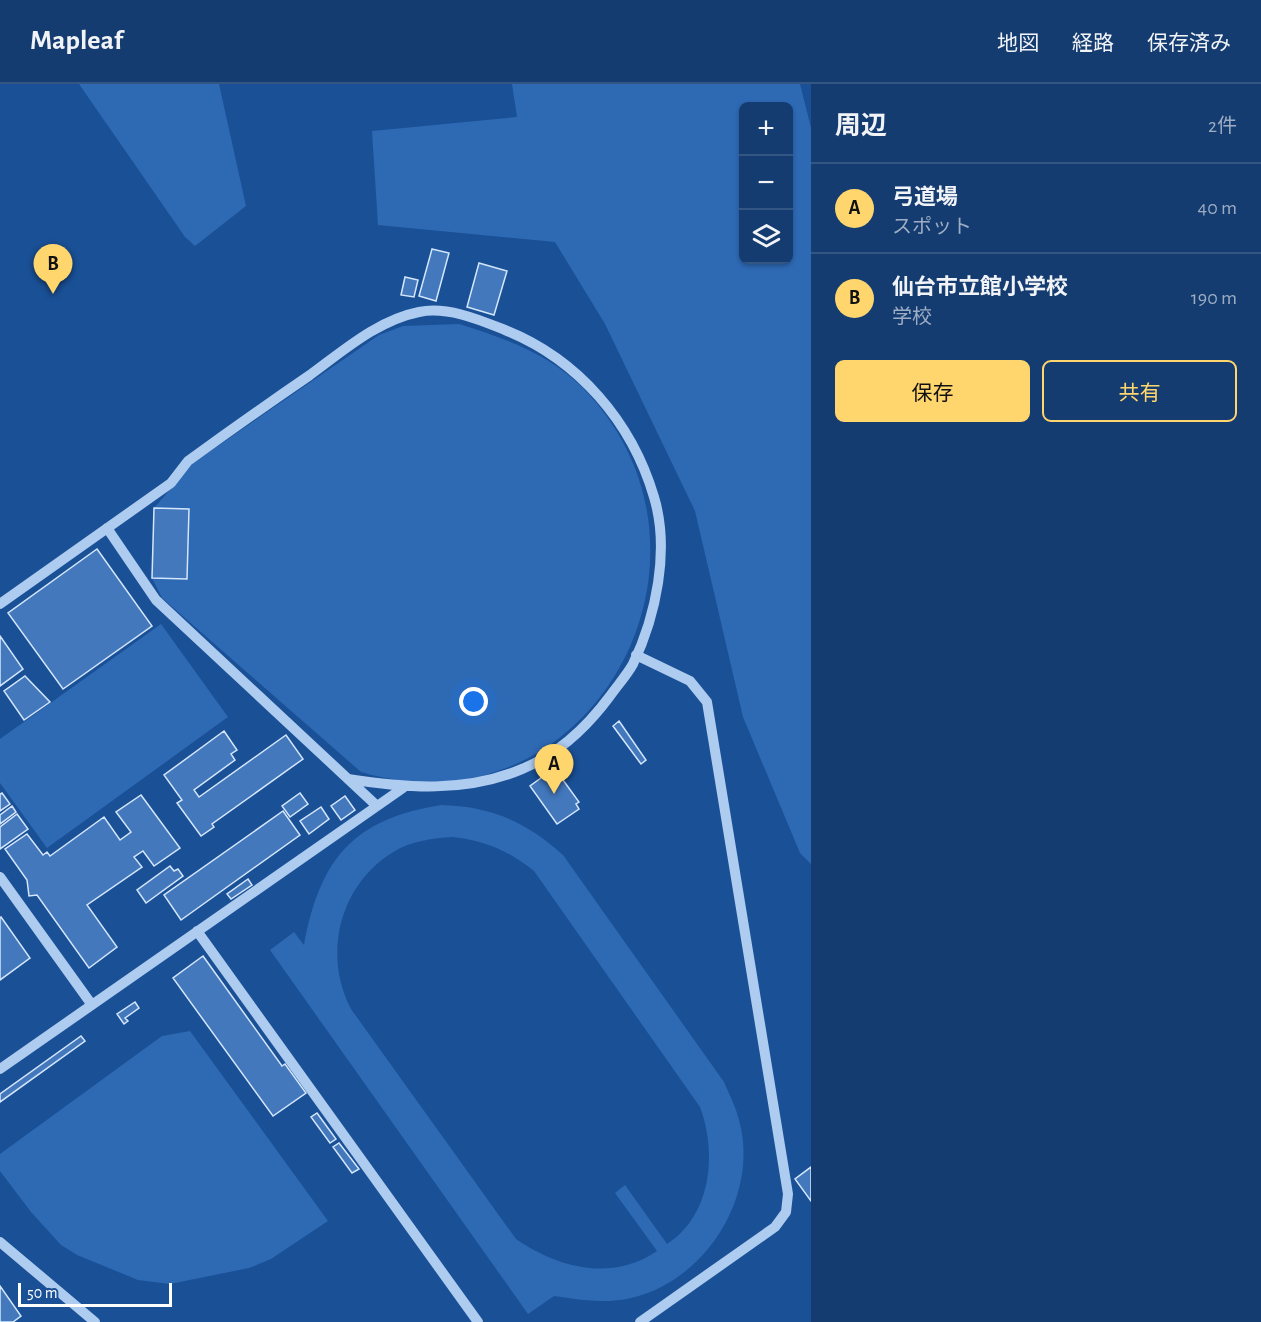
<!DOCTYPE html>
<html lang="ja">
<meta charset="utf-8">
<style>
:root{--surface:#143c70;--page:#1d4375;--text:#f1f3f6;--muted:#9dadc3;--line:#335683;--accent:#ffd66d}
body{margin:0;font-family:"Alegreya Sans","Noto Sans JP",sans-serif;background:var(--page);color:var(--text)}
.controls{position:absolute;right:18px;top:18px;display:grid;overflow:hidden;border-radius:9px;box-shadow:0 2px 4px #0004}
.controls button{width:54px;height:54px;display:grid;place-items:center;padding:0;border:0;border-bottom:2px solid var(--line);background:var(--surface);color:var(--text);font:30px sans-serif}
.scale{position:absolute;left:18px;bottom:15px;width:154px;box-sizing:border-box;padding-left:6px;border:3px solid #fff;border-top:0;font-size:16px;line-height:21px;white-space:nowrap;color:#fff;-webkit-text-stroke:4px #1a5096;paint-order:stroke}
.you{position:absolute;left:474px;top:618px;width:21px;height:21px;margin:-15px;border:4px solid #fff;border-radius:50%;background:#1a73e8;box-shadow:0 0 0 9px #1a73e833}
.badge{display:grid;place-items:center;width:39px;height:39px;border-radius:50%;background:var(--accent);color:#111;font-size:20px;font-weight:700}
.pin{position:absolute;translate:-50% -50px;filter:drop-shadow(0 2px 3px #0008)}
.pin::after{content:'';position:absolute;top:32px;width:21px;height:18px;background:inherit;clip-path:polygon(0 0,100% 0,50% 100%)}
.list{margin:0;padding:0;list-style:none}
h2{display:flex;justify-content:space-between;align-items:center;height:78px;margin:0;padding:0 24px;font-size:26px}
h2 small{font-size:20px;font-weight:400;color:var(--muted)}
.list li{display:grid;grid-template-columns:39px 1fr auto;gap:18px;align-items:center;box-sizing:border-box;height:90px;padding:0 24px;border-top:2px solid var(--line)}
.list b{display:block;font-size:22px;white-space:nowrap}
.list p{margin:0;font-size:20px;white-space:nowrap;color:var(--muted)}
.list em{font-size:20px;font-style:normal;color:var(--muted)}
.actions{display:flex;gap:12px;padding:18px 24px}
.actions a{flex:1;padding:14px 0;border:2px solid var(--accent);border-radius:9px;text-align:center;font-size:21px;color:var(--accent)}
.actions .main{background:var(--accent);color:#111}
.icon{flex:none;width:33px;height:33px;fill:none;stroke:currentColor;stroke-width:2;stroke-linecap:round;stroke-linejoin:round}
.map{position:relative;flex:none;width:811px;height:1238px;overflow:hidden}
header{display:flex;align-items:center;gap:36px;box-sizing:border-box;height:84px;padding:0 30px;background:var(--surface);border-bottom:2px solid var(--line)}
header strong{font-size:28px}
nav{display:flex;gap:33px;margin-inline-start:auto;font-size:21px}
main{display:flex}
aside{flex:1;background:var(--surface)}
.map>svg:first-child{display:block}
.green{fill:#2e69b4;fill-rule:evenodd}
.building{fill:#4378bd;stroke:#d4e6fb;stroke-width:1.5}
.lines{fill:none;stroke-linecap:round;stroke-linejoin:round}
.minor{stroke:#aecbf0;stroke-width:10}
</style>
<header>
<strong>Mapleaf</strong>
<nav><a>地図</a><a>経路</a><a>保存済み</a></nav>
</header>
<main>
<div class="map">
<svg width="811" height="1238" viewBox="0 0 811 1238">
<rect width="100%" height="100%" fill="#1a5096"/>
<!-- green -->
<path class="green" d="M79 0H219L246 122 195 162 185 153Z
M512 0H800L811 44V780L800 769 743 633 695 427 605 240 555 158 378 141 372 47 517 33ZM744 22H788V176H744Z
M459 240C504 254 549 270 583 304 746 472 590 756 361 688L162 514 152 494 154 424 193 379 379 251 403 242Z
M161 540 228 633 47 764 0 699V655Z
M441 721C490 722 527 738 563 771L724 998C729 1010 736 1023 739 1036 760 1111 706 1197 631 1214 605 1220 580 1216 554 1212L528 1230 270 866 294 848 304 861C320 775 353 735 441 721ZM452 753C484 756 509 767 534 787L700 1023C717 1068 712 1131 667 1160L625 1101 615 1109 657 1167C612 1198 558 1184 516 1155L351 925C322 870 340 799 395 767 412 757 433 754 452 753Z
M190 947 328 1137 271 1175 249 1184 170 1200 138 1196 77 1171 61 1161 31 1128 0 1087V1070L162 952Z"/>
<!-- building -->
<path class="building" d="M432 165 449 169 436 217 419 212Z
M479 179 507 187 494 231 467 223Z
M405 193 418 196 414 213 401 211Z
M154 424 189 425 187 495 152 494Z
M97 465 152 542 63 605 8 529Z
M0 552 23 585 0 602Z
M25 592 50 618 24 636 4 607Z
M619 637 646 676 641 680 613 642Z
M224 647 237 666 231 670 235 676 194 706 199 713 286 651 303 675 212 740 214 743 201 752 177 719 182 716 164 691Z
M552 686 555 691 558 689 579 718 576 720 579 725 557 740 530 702Z
M2 709 10 720 0 727V710Z
M300 709 308 720 290 733 282 722Z
M141 711 180 764 154 782 143 767 134 773 142 783 87 821 117 863 89 884 37 811 29 812 27 796 5 765 27 750 43 771 47 768 50 772 104 733 120 756 131 748 116 728Z
M345 712 355 726 341 736 331 722Z
M12 722 16 728 0 740V731Z
M321 723 329 735 309 750 300 737Z
M283 727 300 751 181 836 164 811Z
M17 730 28 745 0 765V743Z
M170 782 174 787 178 785 183 792 146 819 137 806Z
M248 795 252 801 231 815 227 810Z
M1 833 30 874 0 896V834Z
M203 872 282 982 285 980 306 1009 273 1032 173 894Z
M135 918 139 924 125 934 128 937 124 940 117 930Z
M81 952 85 957 0 1018V1010Z
M317 1029 336 1055 330 1059 311 1033Z
M339 1059 359 1085 352 1089 333 1063Z
M811 1083V1117L795 1095Z
M0 1202 21 1232 13 1238H0Z"/>
<g class="lines">
<!-- minor -->
<path class="minor" d="M107 444 156 516 377 722
M0 520 171 399 188 377C228 348 269 319 310 291 343 267 378 236 419 228 447 222 480 236 505 246 578 275 632 338 654 413 670 466 656 532 633 580 627 591 617 602 610 612 587 643 559 670 522 685 466 709 406 704 348 695
M636 571 690 597 707 618 788 1110 786 1128 775 1143 640 1238
M0 793 92 921
M197 847 478 1238
M0 985 403 704
M0 1158 95 1238"/>
</g>
</svg>
<div class="controls">
<button>+</button>
<button>−</button>
<button><svg class="icon" aria-label="layers" viewBox="0 0 24 24"><path d="M12 4l9 5-9 5-9-5zM3 14l9 5 9-5"/></svg></button>
</div>
<div class="scale">50 m</div>
<div class="you"></div>
<div class="pin badge" style="left:554px;top:710px">A</div>
<div class="pin badge" style="left:53px;top:210px">B</div>
</div>
<aside>
<h2>周辺<small>2件</small></h2>
<ul class="list">
<li><span class="badge">A</span><div><b>弓道場</b><p>スポット</p></div><em>40 m</em></li>
<li><span class="badge">B</span><div><b>仙台市立館小学校</b><p>学校</p></div><em>190 m</em></li>
</ul>
<div class="actions"><a class="main">保存</a><a>共有</a></div>
</aside>
</main>
